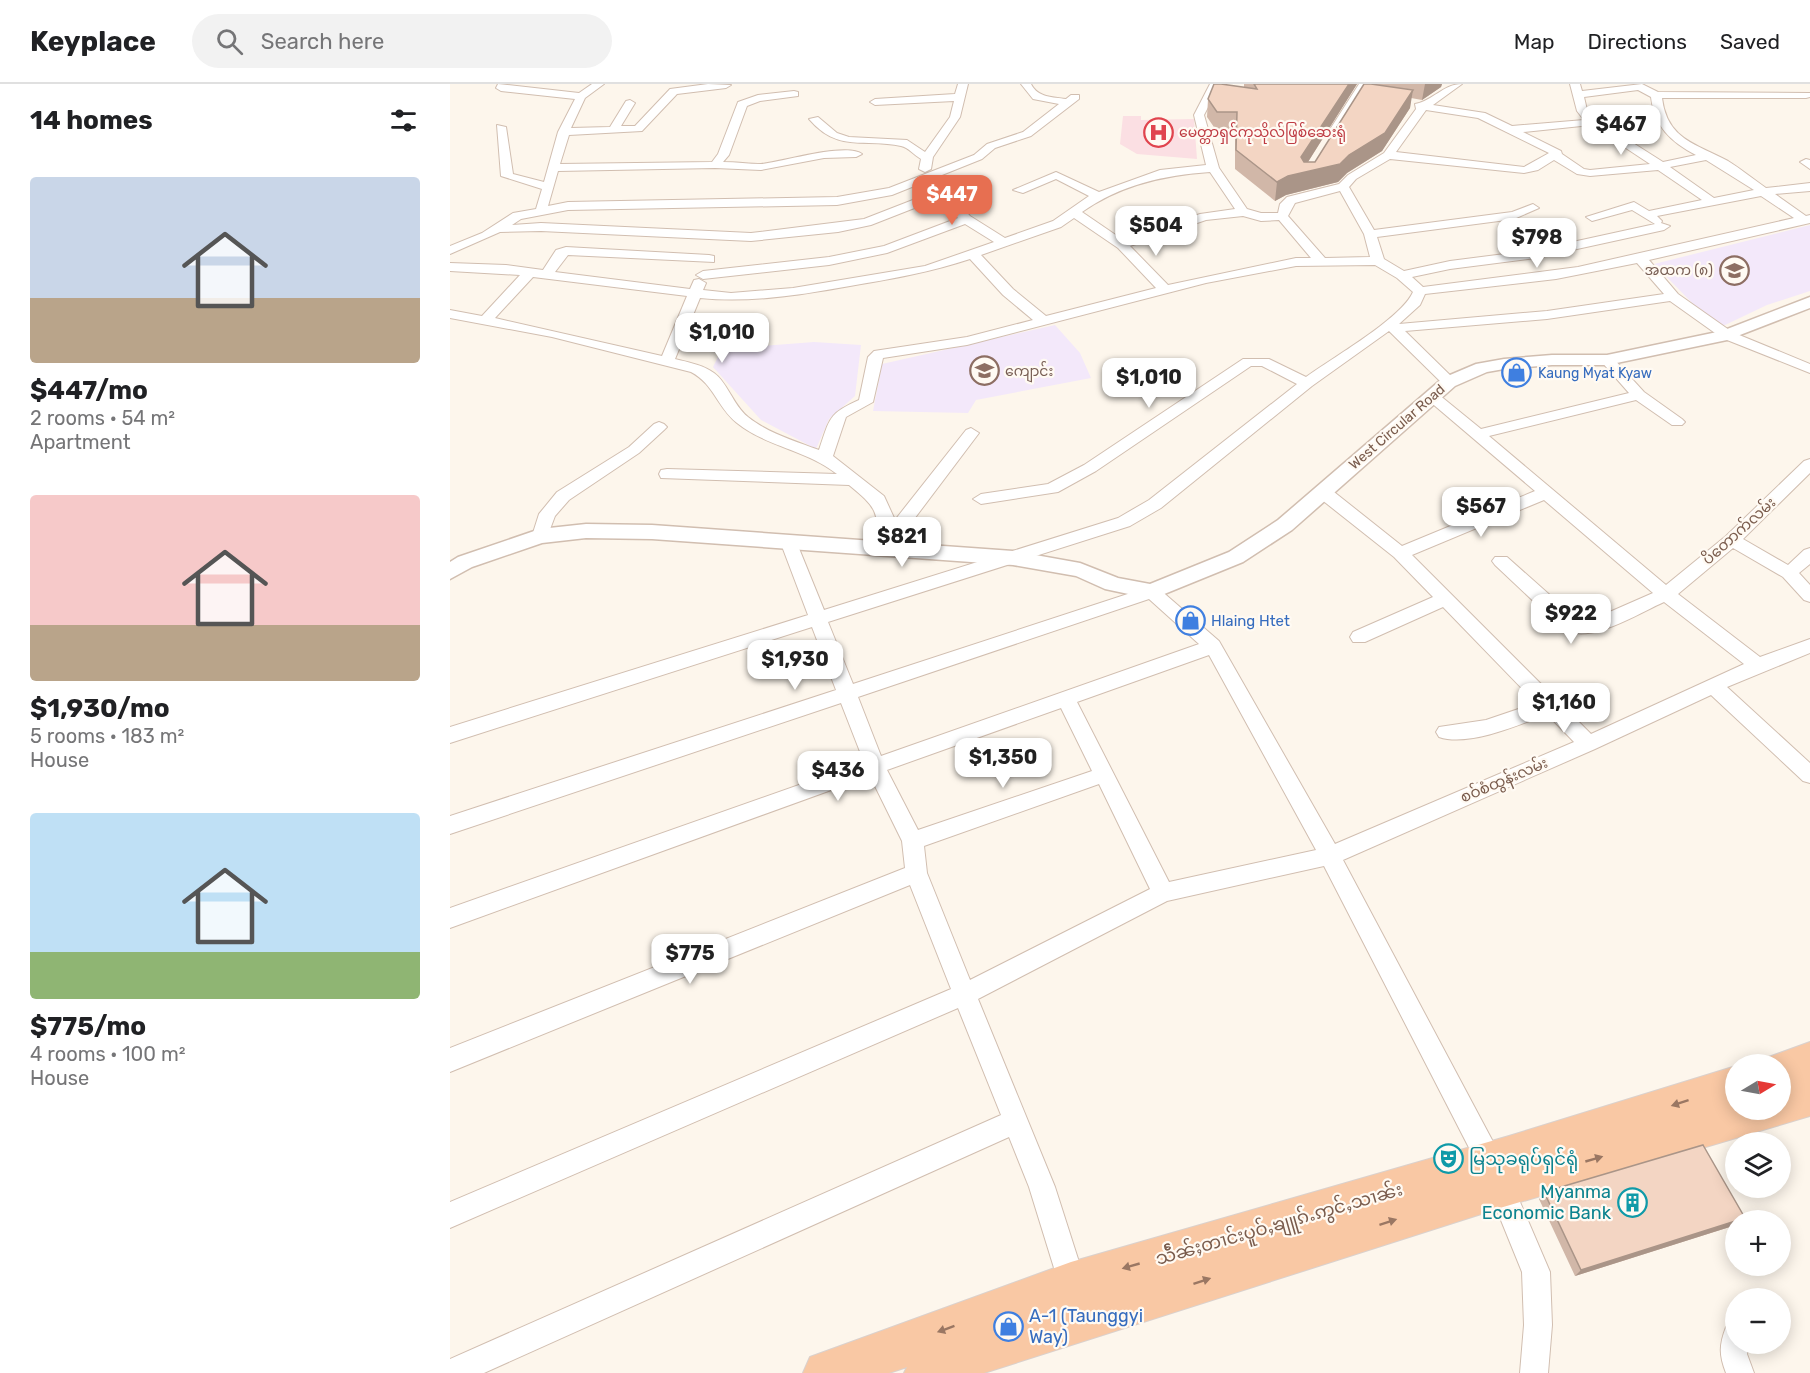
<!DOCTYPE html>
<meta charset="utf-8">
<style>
body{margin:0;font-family:Rubik,"Noto Sans Myanmar",sans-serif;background:#f2f2f2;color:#202124;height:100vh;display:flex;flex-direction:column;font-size:22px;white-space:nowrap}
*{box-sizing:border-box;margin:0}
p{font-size:20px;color:#757577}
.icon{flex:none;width:33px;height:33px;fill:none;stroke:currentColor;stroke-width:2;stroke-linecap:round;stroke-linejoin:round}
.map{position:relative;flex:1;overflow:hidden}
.details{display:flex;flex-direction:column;background:#fff;width:450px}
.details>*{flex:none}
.needle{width:39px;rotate:80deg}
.fabs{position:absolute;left:1275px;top:970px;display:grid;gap:12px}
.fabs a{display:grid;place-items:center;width:66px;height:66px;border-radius:50%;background:#fff;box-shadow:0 3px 15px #0003;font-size:30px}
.price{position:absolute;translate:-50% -51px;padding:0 14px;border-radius:12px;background:#fff;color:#222;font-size:20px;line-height:39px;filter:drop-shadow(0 2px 3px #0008)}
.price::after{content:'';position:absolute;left:50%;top:36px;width:18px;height:14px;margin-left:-9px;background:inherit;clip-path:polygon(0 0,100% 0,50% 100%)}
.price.on{background:#e76f51;color:#fff}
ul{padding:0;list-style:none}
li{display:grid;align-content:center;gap:12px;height:318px;padding:0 30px}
li span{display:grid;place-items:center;height:186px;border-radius:6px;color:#555}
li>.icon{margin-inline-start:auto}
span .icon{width:108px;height:108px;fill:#fffc;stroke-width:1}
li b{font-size:26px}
h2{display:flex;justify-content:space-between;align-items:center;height:72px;padding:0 30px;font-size:26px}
header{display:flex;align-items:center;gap:36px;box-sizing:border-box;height:84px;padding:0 30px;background:#fff;border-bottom:2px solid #e0e0e0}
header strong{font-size:28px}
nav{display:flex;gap:33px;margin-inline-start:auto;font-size:21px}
.search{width:420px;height:54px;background:#f2f2f2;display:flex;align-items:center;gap:15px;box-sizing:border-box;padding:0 21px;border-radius:33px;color:#757577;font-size:22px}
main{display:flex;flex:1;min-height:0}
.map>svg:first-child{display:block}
.education{fill:#f3e8fa}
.medical{fill:#fbdfe3}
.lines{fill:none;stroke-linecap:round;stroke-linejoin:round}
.minor-casing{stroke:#d1beb0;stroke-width:2}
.tertiary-casing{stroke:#d1beb0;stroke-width:3}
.trunk-casing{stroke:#dad1cd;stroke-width:2}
.minor{fill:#fff;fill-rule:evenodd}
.tertiary{fill:#fff;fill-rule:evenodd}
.trunk{fill:#f9c8a4;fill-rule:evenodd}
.wall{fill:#d1b7a8}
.shaded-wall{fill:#aa9588}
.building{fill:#f3d5c3;stroke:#aa9588;stroke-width:1.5}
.oneway{fill:#9a7763}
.labels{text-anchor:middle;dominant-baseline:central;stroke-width:4.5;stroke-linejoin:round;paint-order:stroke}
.far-health-label{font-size:14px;fill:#be3a42;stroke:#fffaf3;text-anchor:start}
.far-education-label{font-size:14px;fill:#785e54;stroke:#fffaf3;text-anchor:end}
.far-shop-label{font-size:14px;fill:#366cbe;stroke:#fffaf3;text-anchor:start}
.far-street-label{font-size:14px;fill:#7a5c4d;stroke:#fffaf3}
.street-label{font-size:15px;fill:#7a5c4d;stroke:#fffaf3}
.shop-label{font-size:15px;fill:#366cbe;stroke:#fffaf3;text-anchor:start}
.near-culture-label{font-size:18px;fill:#0d838f;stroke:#fffaf3;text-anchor:start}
.near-street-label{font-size:18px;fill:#7a5c4d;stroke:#fffaf3}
.near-shop-label{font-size:18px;fill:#366cbe;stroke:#fffaf3;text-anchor:start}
</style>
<header>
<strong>Keyplace</strong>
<div class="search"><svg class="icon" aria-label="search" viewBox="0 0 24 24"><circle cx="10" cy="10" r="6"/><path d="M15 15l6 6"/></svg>Search here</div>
<nav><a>Map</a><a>Directions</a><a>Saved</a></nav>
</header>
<main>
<section class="details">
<h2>14 homes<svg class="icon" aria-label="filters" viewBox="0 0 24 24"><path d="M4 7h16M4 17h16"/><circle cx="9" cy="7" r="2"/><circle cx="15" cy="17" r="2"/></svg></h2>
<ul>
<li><span style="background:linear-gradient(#c9d6e8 65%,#b9a48a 0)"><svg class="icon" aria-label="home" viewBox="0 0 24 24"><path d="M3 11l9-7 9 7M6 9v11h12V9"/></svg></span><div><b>$447/mo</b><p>2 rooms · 54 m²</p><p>Apartment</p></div></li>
<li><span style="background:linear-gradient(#f6c9c9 70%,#b9a48a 0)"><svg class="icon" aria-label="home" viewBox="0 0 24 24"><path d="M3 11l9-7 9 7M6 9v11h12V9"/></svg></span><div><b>$1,930/mo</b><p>5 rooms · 183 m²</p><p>House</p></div></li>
<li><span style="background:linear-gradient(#bfe0f5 75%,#8fb573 0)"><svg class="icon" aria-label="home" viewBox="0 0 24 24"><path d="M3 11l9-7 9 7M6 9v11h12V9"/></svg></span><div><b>$775/mo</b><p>4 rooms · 100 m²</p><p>House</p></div></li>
</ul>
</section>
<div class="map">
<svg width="1360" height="1289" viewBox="0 0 1360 1289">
<rect width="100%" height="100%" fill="#fdf6ec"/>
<path class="education" d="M1360,141v66l-43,14 -44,21 -26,-18 -43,-44z
M605,241l25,28 11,25 -115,22 -8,13 -95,-2 9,-47z
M364,258l47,3 -6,51 -26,23 -13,30 -55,-29 -48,-53 9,-18z"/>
<path class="medical" d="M673,32h18v4l53,-1 3,40 -60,-5 -17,-10z"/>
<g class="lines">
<defs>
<path id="minor" d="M48,0l81,9 13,-9h12l-19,14 -14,30 39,-1 16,-26 4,-1 5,3 -14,23h14l35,-37 38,-5 23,1 -5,3 -49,6 -35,37 -73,4 -9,29 152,-2 6,-8 20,-52 20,-7 36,-4 4,1v4l-38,5 -13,5 -18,49 -6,7c13,0 26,2 38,2 21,-2 86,-22 101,-10l-6,3 -32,1 -63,12 -46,-2 -157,3 -10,35 20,-4 269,-5 52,-9 85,-33 13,-11 36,-12 36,-28 -26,-5 -12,-15h10c7,14 22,13 35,15l5,-4h8v4l-48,37 -36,12 -13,11 -90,36 -55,10 -269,5 -47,9 -9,6 29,-2 210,10 113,-14 72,-28v-10l6,-4 6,4v11l22,24 35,22 48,-17 36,-25 -33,-17 -33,14 -10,-3 43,-18 43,20 61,-22 46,-5 -12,-50 16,-31h10l-16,31 15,53 28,41 14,4h17l2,-9 7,-7 52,-13 9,-9 36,-22 32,-44 -1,-5c18,-3 28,-20 47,-20l-29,21 52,8 27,13 72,-6 -7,-9 -7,-27h10l2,7 60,-7 16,8 152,1v4l-4,1h-144c5,42 35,46 66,63 13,8 25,18 38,27l44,-5v8l-35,3 31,22 4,-1v8l-161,37 29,34 54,38 78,32v9l-88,-35 -52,-37 -123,18 -142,12 49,48 2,3 -7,4 -5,-1 -55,-54 -77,55 -151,122 -31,18 -302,96 25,62 293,-96h12l61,53 116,203 239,-102 -27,-28c-28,11 -78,33 -108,23l-3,-5 3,-5 47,-7 50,-17 -93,-96 -78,35h-12l-3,-5 3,-5 80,-35 -39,-40 -77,-61 -2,-4 2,-4h12l73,58 133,-55 -107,-91 -2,-3 2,-3h10l43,35 148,-36 -29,-33 7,-4 5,1 32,35 38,27 3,3 -3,3h-10l-36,-25 -147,36 177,149 60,-49 78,-75 6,-2v14l-67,66 45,26 16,-15 6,-2v16l-11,9 11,12v17l-6,-2 -21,-23 -50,-29 -55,46 82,63 50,-18v14l-83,34 83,76v20l-7,-2 -92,-86 -116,54 -252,111 156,293 51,119 2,53 -4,48h-28l4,-48 -2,-53 -41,-101 -157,-305 -157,35 -189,98 77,188 32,100 -4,10 -10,4 -10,-4 -34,-110 -20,-50 -525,236h-34v-14l551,-244 -43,-107 -508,220v-26l501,-213 -41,-104 -460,187v-24l455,-180 -3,-27 -32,-65 -420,152v-20l414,-146 -23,-59 -391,131v-18l386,-126 -24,-63 -362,116v-16l358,-112 -28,-74 2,-4 6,-2 8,6 28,69 294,-92 31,-18 148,-116 -35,-18h-11l-155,105 -38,21 -77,12 -8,-5 8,-5 67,-10 36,-19 159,-106h26l37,18c26,-19 95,-58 107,-85l-16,-14 -22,-13 -79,1 -90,17 -239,62 -84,13 -10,44 -27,15 -13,39 51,40 11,24 71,-90 5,-2 8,5 -89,118 -6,2 -8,-6c4,-35 0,-40 -27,-62l-188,-7 -2,-4 2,-4 6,-1 170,5c-30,-24 -70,-27 -100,-51 -20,-16 -23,-39 -46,-51l-139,-35 -102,-19v-8l32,6 38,-41 -70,-4v-8l56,2 37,5 13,-20 10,-3 143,8 5,1v6l-146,-7 -13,17 135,17 4,-9 5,-1 7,4 -3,7 28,3 62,-5 132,-22 69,-24 -29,-18 -78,29 -58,12 -126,14 -7,-4 7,-4 126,-14 55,-11 74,-28 -18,-20 -69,27 -33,7 -87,9 -210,-10 -41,1 -50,22v-8l32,-13 31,-20 23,-4 6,-20 -41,-13 -4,-51 9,2 7,47 31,8 14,-50 17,-33 -74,-8 -5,-3zM1188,6l13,7c3,29 20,45 45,58l-33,7 -66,-42 -10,-10 -3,-13zM976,26l52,8 71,35 -25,14 -128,-15zM1141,41l59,39 -60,6 -6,-1 -22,-15 -1,-3 -38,-19zM940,75l134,14 14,-3 16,-10 23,14 13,2 68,-6 44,30 -53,11 -15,-9 -48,15 6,4 40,-11 23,14 -119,26 -86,11 -46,10 -20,-12 -7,-22 137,-18 25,-11 -6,-4 -21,8 -138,18 -25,-43 7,-8zM1256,76l48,30 -40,8 -44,-31zM760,88l25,37 -35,5 -77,26 -41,-28c38,-27 82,-37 128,-40zM890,107l24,43 6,23 -45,1 -37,-42 7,-13zM1311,112l33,22 -216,49 -155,20 -11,-10 38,-8 86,-11 128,-28 6,-4 -9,-3 1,-2 -5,-5zM793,132l18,5 18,-1 32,38h-15l-128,27 -38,-39 76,-26zM624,134l44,30 38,40 -110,28 -33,-27 -32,-34 80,-28zM520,175l33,36 30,25 -66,17 -93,14 -6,6 -9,43c-31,14 -29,18 -40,50 -24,-9 -51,-17 -71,-33 -15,-12 -20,-34 -34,-44 -11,-8 -26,-11 -39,-14l25,-61c51,5 100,-3 150,-12 41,-7 81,-14 120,-27zM1187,179l27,31 -117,17 -148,13 21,-19 5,-11 131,-15zM83,193l154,19 -25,60 -167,-38zM1094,416l109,93 -64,28h-10l-72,-64h-12l-3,4 3,4 68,64c27,16 74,-15 101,-27l80,62 -153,70 -179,-179zM699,515l50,45 -318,112 -23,-59zM759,571l107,195 -147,32 -92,-180zM611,624l31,63 -174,59 -31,-60zM649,700l51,105 -180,91 -43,-107 -3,-27z
M508,0h10l-8,33 -27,40 -2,12 -6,3 -6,-3 2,-10c-7,-4 -13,-12 -20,-13 -37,-8 -63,7 -92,-27l9,-2 19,16 12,4 58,3 18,12 25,-35 4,-16 -79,4 -5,-3 5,-3 80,-5z
M909,0h10l-30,49h-8l-2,-2z
M1356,75l4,1v9l-10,-7z
M209,338l5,2 3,3 -3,3 -25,23 -70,47 -14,16 -9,24h-12l-2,-4 7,-22 18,-22 72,-45 25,-23z
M1286,1239v21h13l-2,10 7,19h-28c-7,-18 -7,-28 0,-46z"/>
<path id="tertiary" d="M1360,213v11l-83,32 -120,25h-55l-48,4 -17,3 -32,14 -163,144 -49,32 -91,37 -47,-10 -29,-13 -63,-11 -361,-26 -66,-1 -44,5 -70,24 -22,12v-17l8,-5 82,-28 46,-5 66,1 361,26 67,12 38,15 32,6 79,-32 49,-32 165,-142 33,-14 28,-5 48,-4h55l115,-24z"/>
<path id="trunk" d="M1360,958v74l-310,92 -516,165h-80l3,-6 -18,6h-86l7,-16 261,-95 438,-126 227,-70v44h44v-45h-17l3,-7z"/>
</defs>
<use href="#minor" class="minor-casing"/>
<use href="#tertiary" class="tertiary-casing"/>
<use href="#trunk" class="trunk-casing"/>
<use href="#minor" class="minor"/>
<use href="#tertiary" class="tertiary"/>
<use href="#trunk" class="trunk"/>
</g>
<path class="wall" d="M794,0h113l-49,78h7l49,-78h78l-1,3 -19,13 -11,-2 -1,10 -28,43 -35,22 -9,9 -52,13 -11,6 -40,-32v-39h-19l-9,-13 1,-18 36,-12z
M1094,1108l192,29v4l-161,51 -36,-77z"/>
<path class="shaded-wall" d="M899,0h8l-56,89 112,-83 -3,18 -28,43 -35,22 -9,9 -52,13 -11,6 2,-19 24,-25z
M975,0h17l-1,3 -19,13z
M1295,1134l-4,3h-5v4l-161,51 6,-6z"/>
<path class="building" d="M764,0h7l36,5 -3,-5h95l-48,73 3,5h11l49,-78h7l42,6 -28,43 -36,22 -9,9 -52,12 -11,6 -41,-32 1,-38h-20l-9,-13z
M1253,1061l42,73 -164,52 -37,-78z"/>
<defs><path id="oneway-solid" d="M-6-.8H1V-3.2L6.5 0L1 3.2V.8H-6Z" transform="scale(1.5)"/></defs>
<g class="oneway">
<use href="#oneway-solid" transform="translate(1230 1019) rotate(162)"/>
<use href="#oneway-solid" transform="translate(1144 1075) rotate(-16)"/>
<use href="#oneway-solid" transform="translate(938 1138) rotate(-18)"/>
<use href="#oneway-solid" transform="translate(681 1182) rotate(164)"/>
<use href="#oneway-solid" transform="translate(752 1197) rotate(-18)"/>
<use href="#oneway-solid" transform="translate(496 1245) rotate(160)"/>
</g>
<defs>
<symbol id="hospital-ring" viewBox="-11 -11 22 22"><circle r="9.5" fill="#fffaf3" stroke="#e0444e" stroke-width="1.5"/><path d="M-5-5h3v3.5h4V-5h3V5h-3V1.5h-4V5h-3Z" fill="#e0444e"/></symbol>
<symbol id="school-ring" viewBox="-11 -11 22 22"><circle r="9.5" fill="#fffaf3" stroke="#8d6e63" stroke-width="1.5"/><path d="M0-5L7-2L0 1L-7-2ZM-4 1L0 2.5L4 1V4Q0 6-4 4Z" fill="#8d6e63"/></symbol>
<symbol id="shop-ring" viewBox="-11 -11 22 22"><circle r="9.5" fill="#fffaf3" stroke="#3f7fe0" stroke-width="1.5"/><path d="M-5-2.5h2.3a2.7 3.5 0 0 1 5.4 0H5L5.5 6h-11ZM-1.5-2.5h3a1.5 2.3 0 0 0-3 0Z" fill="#3f7fe0"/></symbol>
<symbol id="theatre-ring" viewBox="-11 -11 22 22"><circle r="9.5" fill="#fffaf3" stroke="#0f9aa8" stroke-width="1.5"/><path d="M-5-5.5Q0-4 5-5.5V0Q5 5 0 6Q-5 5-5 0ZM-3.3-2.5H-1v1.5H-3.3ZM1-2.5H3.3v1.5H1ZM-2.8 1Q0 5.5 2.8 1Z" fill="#0f9aa8"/></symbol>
<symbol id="building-ring" viewBox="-11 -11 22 22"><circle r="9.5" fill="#fffaf3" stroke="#0f9aa8" stroke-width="1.5"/><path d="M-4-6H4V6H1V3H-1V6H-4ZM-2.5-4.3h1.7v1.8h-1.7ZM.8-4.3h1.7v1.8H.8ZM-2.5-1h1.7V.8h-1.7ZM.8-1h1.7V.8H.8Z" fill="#0f9aa8"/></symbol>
</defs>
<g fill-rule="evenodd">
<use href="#hospital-ring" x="692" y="32" width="33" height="33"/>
<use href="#school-ring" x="1268" y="170" width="33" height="33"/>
<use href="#school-ring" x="518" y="270" width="33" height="33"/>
<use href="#shop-ring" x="1050" y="272" width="33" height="33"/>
<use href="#shop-ring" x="724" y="520" width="33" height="33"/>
<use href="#theatre-ring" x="982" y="1058" width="33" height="33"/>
<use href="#building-ring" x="1166" y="1102" width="33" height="33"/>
<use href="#shop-ring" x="542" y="1226" width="33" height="33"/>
</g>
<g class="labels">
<g class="far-health-label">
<text x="729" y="48">မေတ္တာရှင်ကုသိုလ်ဖြစ်ဆေးရုံ</text>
</g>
<g class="far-education-label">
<text x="1263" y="186">အထက (၈)</text>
<text x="555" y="287" text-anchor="start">ကျောင်း</text>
</g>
<g class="far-shop-label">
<text x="1088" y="289">Kaung Myat Kyaw</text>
</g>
<g class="far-street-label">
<text transform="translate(947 343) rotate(-41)">West Circular Road</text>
</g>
<g class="street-label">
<text transform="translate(1289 447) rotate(-42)">ပိတောက်လမ်း</text>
<text transform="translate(1054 696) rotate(-23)">စဝ်စံထွန်းလမ်း</text>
</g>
<g class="shop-label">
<text x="761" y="537">Hlaing Htet</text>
</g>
<g class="near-culture-label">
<text x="1019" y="1075">မြသုခရုပ်ရှင်ရုံ</text>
<text x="1161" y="1108" text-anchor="end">Myanma<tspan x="1161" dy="21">Economic Bank</tspan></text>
</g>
<g class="near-street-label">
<text transform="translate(829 1140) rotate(-16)">သဵႅၼ်ႈတၢင်းပူဝ်ႇၶျူၵ်ႉဢွင်ႇသၢၼ်း</text>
</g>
<g class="near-shop-label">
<text x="579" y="1232">A-1 (Taunggyi<tspan x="579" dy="21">Way)</tspan></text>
</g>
</g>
</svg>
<div class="fabs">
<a><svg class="needle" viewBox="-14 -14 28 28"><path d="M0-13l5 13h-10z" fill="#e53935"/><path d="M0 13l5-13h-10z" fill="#757577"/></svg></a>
<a><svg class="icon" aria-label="layers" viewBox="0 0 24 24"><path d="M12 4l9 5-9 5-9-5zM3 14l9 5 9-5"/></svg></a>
<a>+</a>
<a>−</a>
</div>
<b class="price" style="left:1171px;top:72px">$467</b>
<b class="price on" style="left:502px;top:142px">$447</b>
<b class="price" style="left:706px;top:173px">$504</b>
<b class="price" style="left:1087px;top:185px">$798</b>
<b class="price" style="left:272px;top:280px">$1,010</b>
<b class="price" style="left:699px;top:325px">$1,010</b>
<b class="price" style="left:1031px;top:454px">$567</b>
<b class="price" style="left:452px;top:484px">$821</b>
<b class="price" style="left:1121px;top:561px">$922</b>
<b class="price" style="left:345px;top:607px">$1,930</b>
<b class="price" style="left:1114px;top:650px">$1,160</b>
<b class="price" style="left:553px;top:705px">$1,350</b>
<b class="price" style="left:388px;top:718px">$436</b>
<b class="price" style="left:240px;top:901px">$775</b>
</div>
</main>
